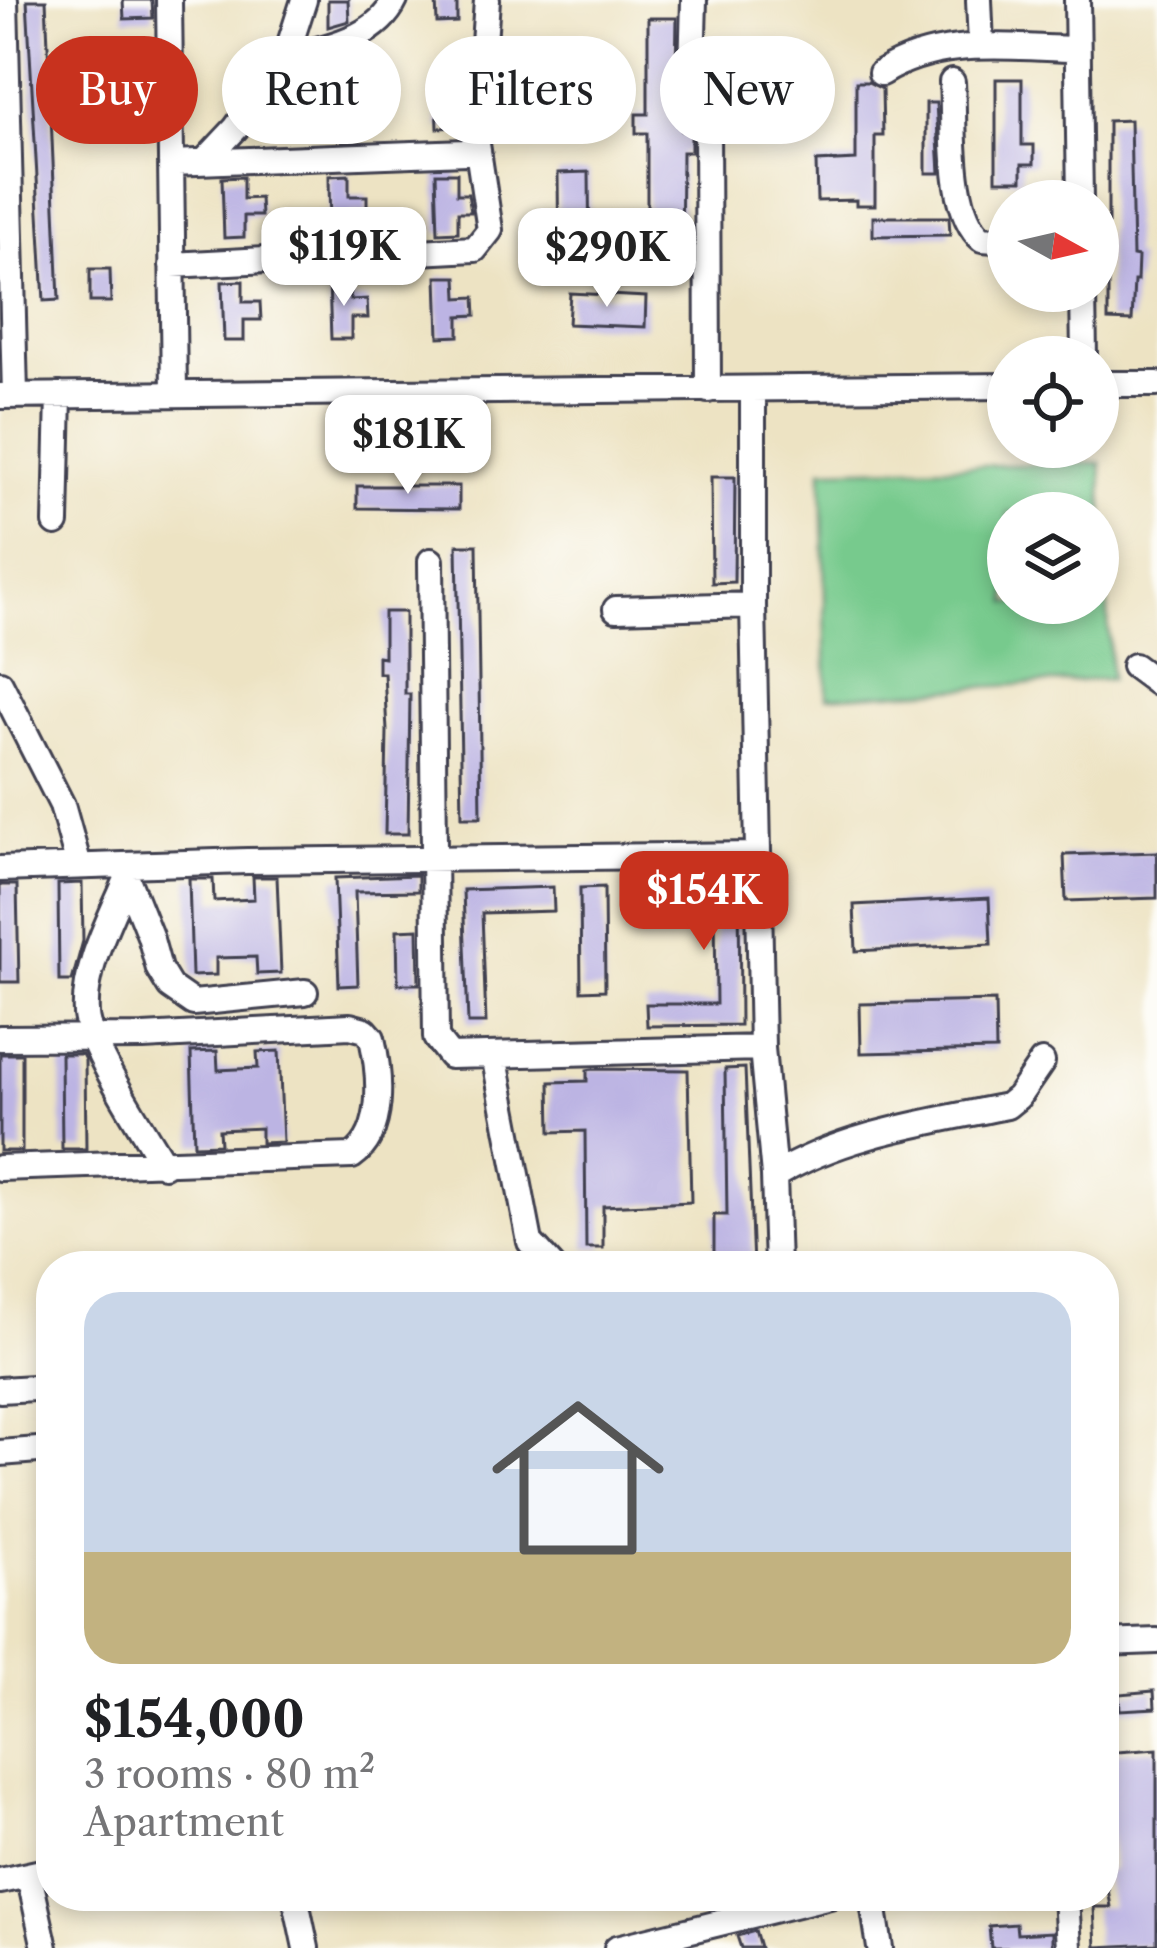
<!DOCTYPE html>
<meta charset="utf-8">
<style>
body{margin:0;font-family:"Libre Caslon Text",serif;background:#f2f2f2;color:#202124;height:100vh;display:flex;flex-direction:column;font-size:45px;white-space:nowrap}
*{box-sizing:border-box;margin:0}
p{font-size:39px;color:#757577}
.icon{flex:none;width:66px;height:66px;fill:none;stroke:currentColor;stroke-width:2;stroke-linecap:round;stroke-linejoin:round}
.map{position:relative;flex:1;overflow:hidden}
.details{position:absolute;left:36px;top:1251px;width:1083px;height:660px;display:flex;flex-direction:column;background:#fff;border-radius:48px;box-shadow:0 6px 18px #0003}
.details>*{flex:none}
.guide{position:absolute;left:36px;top:36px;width:1086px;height:108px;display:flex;gap:24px}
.needle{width:78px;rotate:98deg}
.controls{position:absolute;left:987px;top:180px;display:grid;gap:24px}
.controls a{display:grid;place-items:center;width:132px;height:132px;border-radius:50%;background:#fff;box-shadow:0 6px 18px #0003;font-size:60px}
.price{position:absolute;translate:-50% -102px;padding:0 27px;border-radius:24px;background:#fff;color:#222;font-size:39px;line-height:78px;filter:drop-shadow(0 3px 6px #0008)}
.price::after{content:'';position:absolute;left:50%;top:72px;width:36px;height:27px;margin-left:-18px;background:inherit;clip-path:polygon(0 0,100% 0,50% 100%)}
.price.current{background:#c8321e;color:#fff}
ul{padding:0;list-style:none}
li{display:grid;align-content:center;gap:24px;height:636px;padding:0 48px}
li+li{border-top:3px solid #e0e0e0}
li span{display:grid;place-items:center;height:372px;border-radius:36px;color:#555}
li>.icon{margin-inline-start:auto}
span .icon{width:216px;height:216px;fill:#fffc;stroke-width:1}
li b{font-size:51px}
.tag{padding:0 42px;border-radius:54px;background:#fff;box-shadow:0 6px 18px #0003;font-size:42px;line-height:108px}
.tag.current{background:#c8321e;color:#fff}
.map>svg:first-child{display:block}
.green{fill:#77ca8d;stroke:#4c7664;stroke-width:3;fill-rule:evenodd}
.building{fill:#bcb4e3}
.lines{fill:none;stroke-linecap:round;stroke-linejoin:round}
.minor-casing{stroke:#403f4f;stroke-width:30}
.minor{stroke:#fff;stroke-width:24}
</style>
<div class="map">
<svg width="1157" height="1948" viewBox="0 0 1157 1948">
<rect width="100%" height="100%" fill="#fdfcf7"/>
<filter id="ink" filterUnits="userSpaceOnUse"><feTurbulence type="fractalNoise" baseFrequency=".00833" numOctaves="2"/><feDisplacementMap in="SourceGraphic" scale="24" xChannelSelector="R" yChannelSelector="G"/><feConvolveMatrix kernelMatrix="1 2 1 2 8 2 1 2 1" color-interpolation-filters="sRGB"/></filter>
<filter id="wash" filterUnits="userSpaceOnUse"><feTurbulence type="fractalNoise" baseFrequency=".004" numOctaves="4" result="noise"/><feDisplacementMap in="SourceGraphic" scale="48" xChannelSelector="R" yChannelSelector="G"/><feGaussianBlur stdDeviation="2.7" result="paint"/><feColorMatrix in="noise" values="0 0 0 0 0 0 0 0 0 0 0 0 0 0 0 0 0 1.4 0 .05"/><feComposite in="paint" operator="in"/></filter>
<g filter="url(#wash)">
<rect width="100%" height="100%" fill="#ede3c3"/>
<path class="green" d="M1101,463l10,216 -284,18 -5,-228zM1008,513h90v90h-90z"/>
<g id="blocks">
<path class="building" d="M27,0h19l13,300 -15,1z
M123,0h29l1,18 -29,1z
M328,0h20l1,21 -21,6z
M436,0h21v22l-20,1z
M648,18h29l-1,52 6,22v39h9v21h-9l-1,112h-34v-131h-11v-19h12z
M436,68h21v21l7,-1 -1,18 -5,1v20l-20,1z
M328,70h21v21h17l1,17 -17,1v20l-20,1z
M996,79h26v66h12v19h-12v16h-26z
M856,82h12l14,7 1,47h-8v69h-19v-5l-39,1 -1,-39 40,-2z
M926,103h10l4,70h-14z
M1130,120l3,136 5,1 -1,24h-3l-2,40 -24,-1v-199z
M589,172l1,97h-31l-1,-96z
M436,173h21v21h11l3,18h-13v20l-20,1z
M349,175v21h18v18h-17l1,21h-21l-1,-59z
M243,177v22l17,-1 1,18h-17v21l-20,1 -2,-60z
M873,217h76l1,18 -77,1z
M90,269h20l1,33h-21z
M437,277h20l1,21 17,-1 1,18 -17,1v20l-20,1z
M350,279v21l17,-1 1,19h-17v21h-20l-2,-59z
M243,281v21h17l1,18h-17v21h-20l-2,-59z
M570,293l76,4 -1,30 -77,-3z
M711,477h24l-1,105 -22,1z
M357,486h102v23l-102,-1z
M457,545h20l4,272h-19z
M384,612h21v82h5l-2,140h-23l2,-103 -3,-58h-6v-17l6,1z
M1157,852v46l-91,3 -2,-46z
M418,875v16l-63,1 3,93 -19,1 -4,-108z
M253,877h24l4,96 -24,1 -1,-17 -40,1v17l-24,1 -3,-97h24l1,22 40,-2z
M82,883l1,58 -11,40h-13l-1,-97z
M739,883l1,142 -93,1 -1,-22h70l-1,-97 -79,-3 -1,-19z
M0,885h17l2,97h-19z
M553,887l1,24 -72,2 4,110h-18l-5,-133z
M604,887l1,103 -24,1 -1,-103z
M989,898l2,46 -135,7 -2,-46z
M418,929l1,55h-21l-1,-54z
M995,1001l1,49 -135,3 -1,-49z
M217,1051l1,19 40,-2 -1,-16 22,-1 4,91 -22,1v-15l-42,2 1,14 -26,1 -3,-93z
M0,1054h22v97h-22z
M61,1054h21l3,6 1,89h-24z
M745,1068l8,198h-39v-51h13l-2,-146z
M592,1069l96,1 3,132 -88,4v42h-17l-1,-117 -34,1 -1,-50 37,-1v-11z
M1154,1691l1,17 -35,2 -1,-16z
M1157,1749v195l-61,3 -2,-40h17l-6,-36 8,-1 -9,-117z
M1016,1924l1,10 35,-2v16h-61l-2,-22z
M755,1931l5,17h-19l-4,-12z"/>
</g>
</g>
<g filter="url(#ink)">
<use href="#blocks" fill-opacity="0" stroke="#403f4f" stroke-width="3"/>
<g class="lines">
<defs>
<path id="minor" d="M5,0l10,395
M169,0l5,393
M694,0l-2,70 15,46 1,274
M979,0l2,45
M1077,0l3,201
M285,59c39,-12 91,-19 110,-59
M881,73c59,-37 129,-25 196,-24
M952,82c3,42 -4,129 30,157l26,2
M205,161l31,-33 49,-69 19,-59
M171,163l295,-11 11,-8 10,-144
M172,265l303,-16 15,-19 -13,-86
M1083,291l1,66
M1098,384h59
M753,390v215l9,443 12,128 3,90
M0,396l1008,-10
M56,523l3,-128
M431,561l5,477 14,18 312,-8
M616,609l137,-4
M1134,666l23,17
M0,683l62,122 17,61
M0,869l247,-8 511,-6
M126,876l24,60 9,33 11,18 23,16 112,-11
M127,879c-17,41 -44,89 -41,135 2,32 60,121 78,151
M0,1038l143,-1 207,-11 15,4 7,8c8,36 14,95 -20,118l-352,12
M494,1055l36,187 22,24
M774,1176c69,-42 155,-54 233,-70l11,-9 24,-35
M191,1263v3
M0,1390l51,-3
M0,1453l51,-4
M1104,1643l53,-2
M29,1875l16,73
M0,1881l51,-11
M295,1896l11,52
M872,1896l8,52
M1066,1896l3,52
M617,1948l213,-52"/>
</defs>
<use href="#minor" class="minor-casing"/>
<use href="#minor" class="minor"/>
</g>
</g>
</svg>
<div class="controls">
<a><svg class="needle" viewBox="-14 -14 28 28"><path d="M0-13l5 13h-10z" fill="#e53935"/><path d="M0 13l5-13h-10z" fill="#757577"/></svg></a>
<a><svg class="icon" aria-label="locate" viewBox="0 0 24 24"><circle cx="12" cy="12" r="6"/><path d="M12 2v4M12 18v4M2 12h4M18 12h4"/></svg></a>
<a><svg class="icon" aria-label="layers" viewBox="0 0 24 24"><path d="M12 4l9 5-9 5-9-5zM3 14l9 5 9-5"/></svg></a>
</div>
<b class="price" style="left:344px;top:309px">$119K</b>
<b class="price" style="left:607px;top:310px">$290K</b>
<b class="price" style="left:408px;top:497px">$181K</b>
<b class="price current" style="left:704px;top:953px">$154K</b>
<div class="guide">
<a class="tag current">Buy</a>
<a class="tag">Rent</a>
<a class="tag">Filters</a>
<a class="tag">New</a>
</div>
<section class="details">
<ul>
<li><span style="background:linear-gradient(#c9d6e8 70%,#c2b280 0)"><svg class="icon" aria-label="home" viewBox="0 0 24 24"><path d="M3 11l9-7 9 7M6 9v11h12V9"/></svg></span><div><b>$154,000</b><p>3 rooms · 80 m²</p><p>Apartment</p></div></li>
</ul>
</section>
</div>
